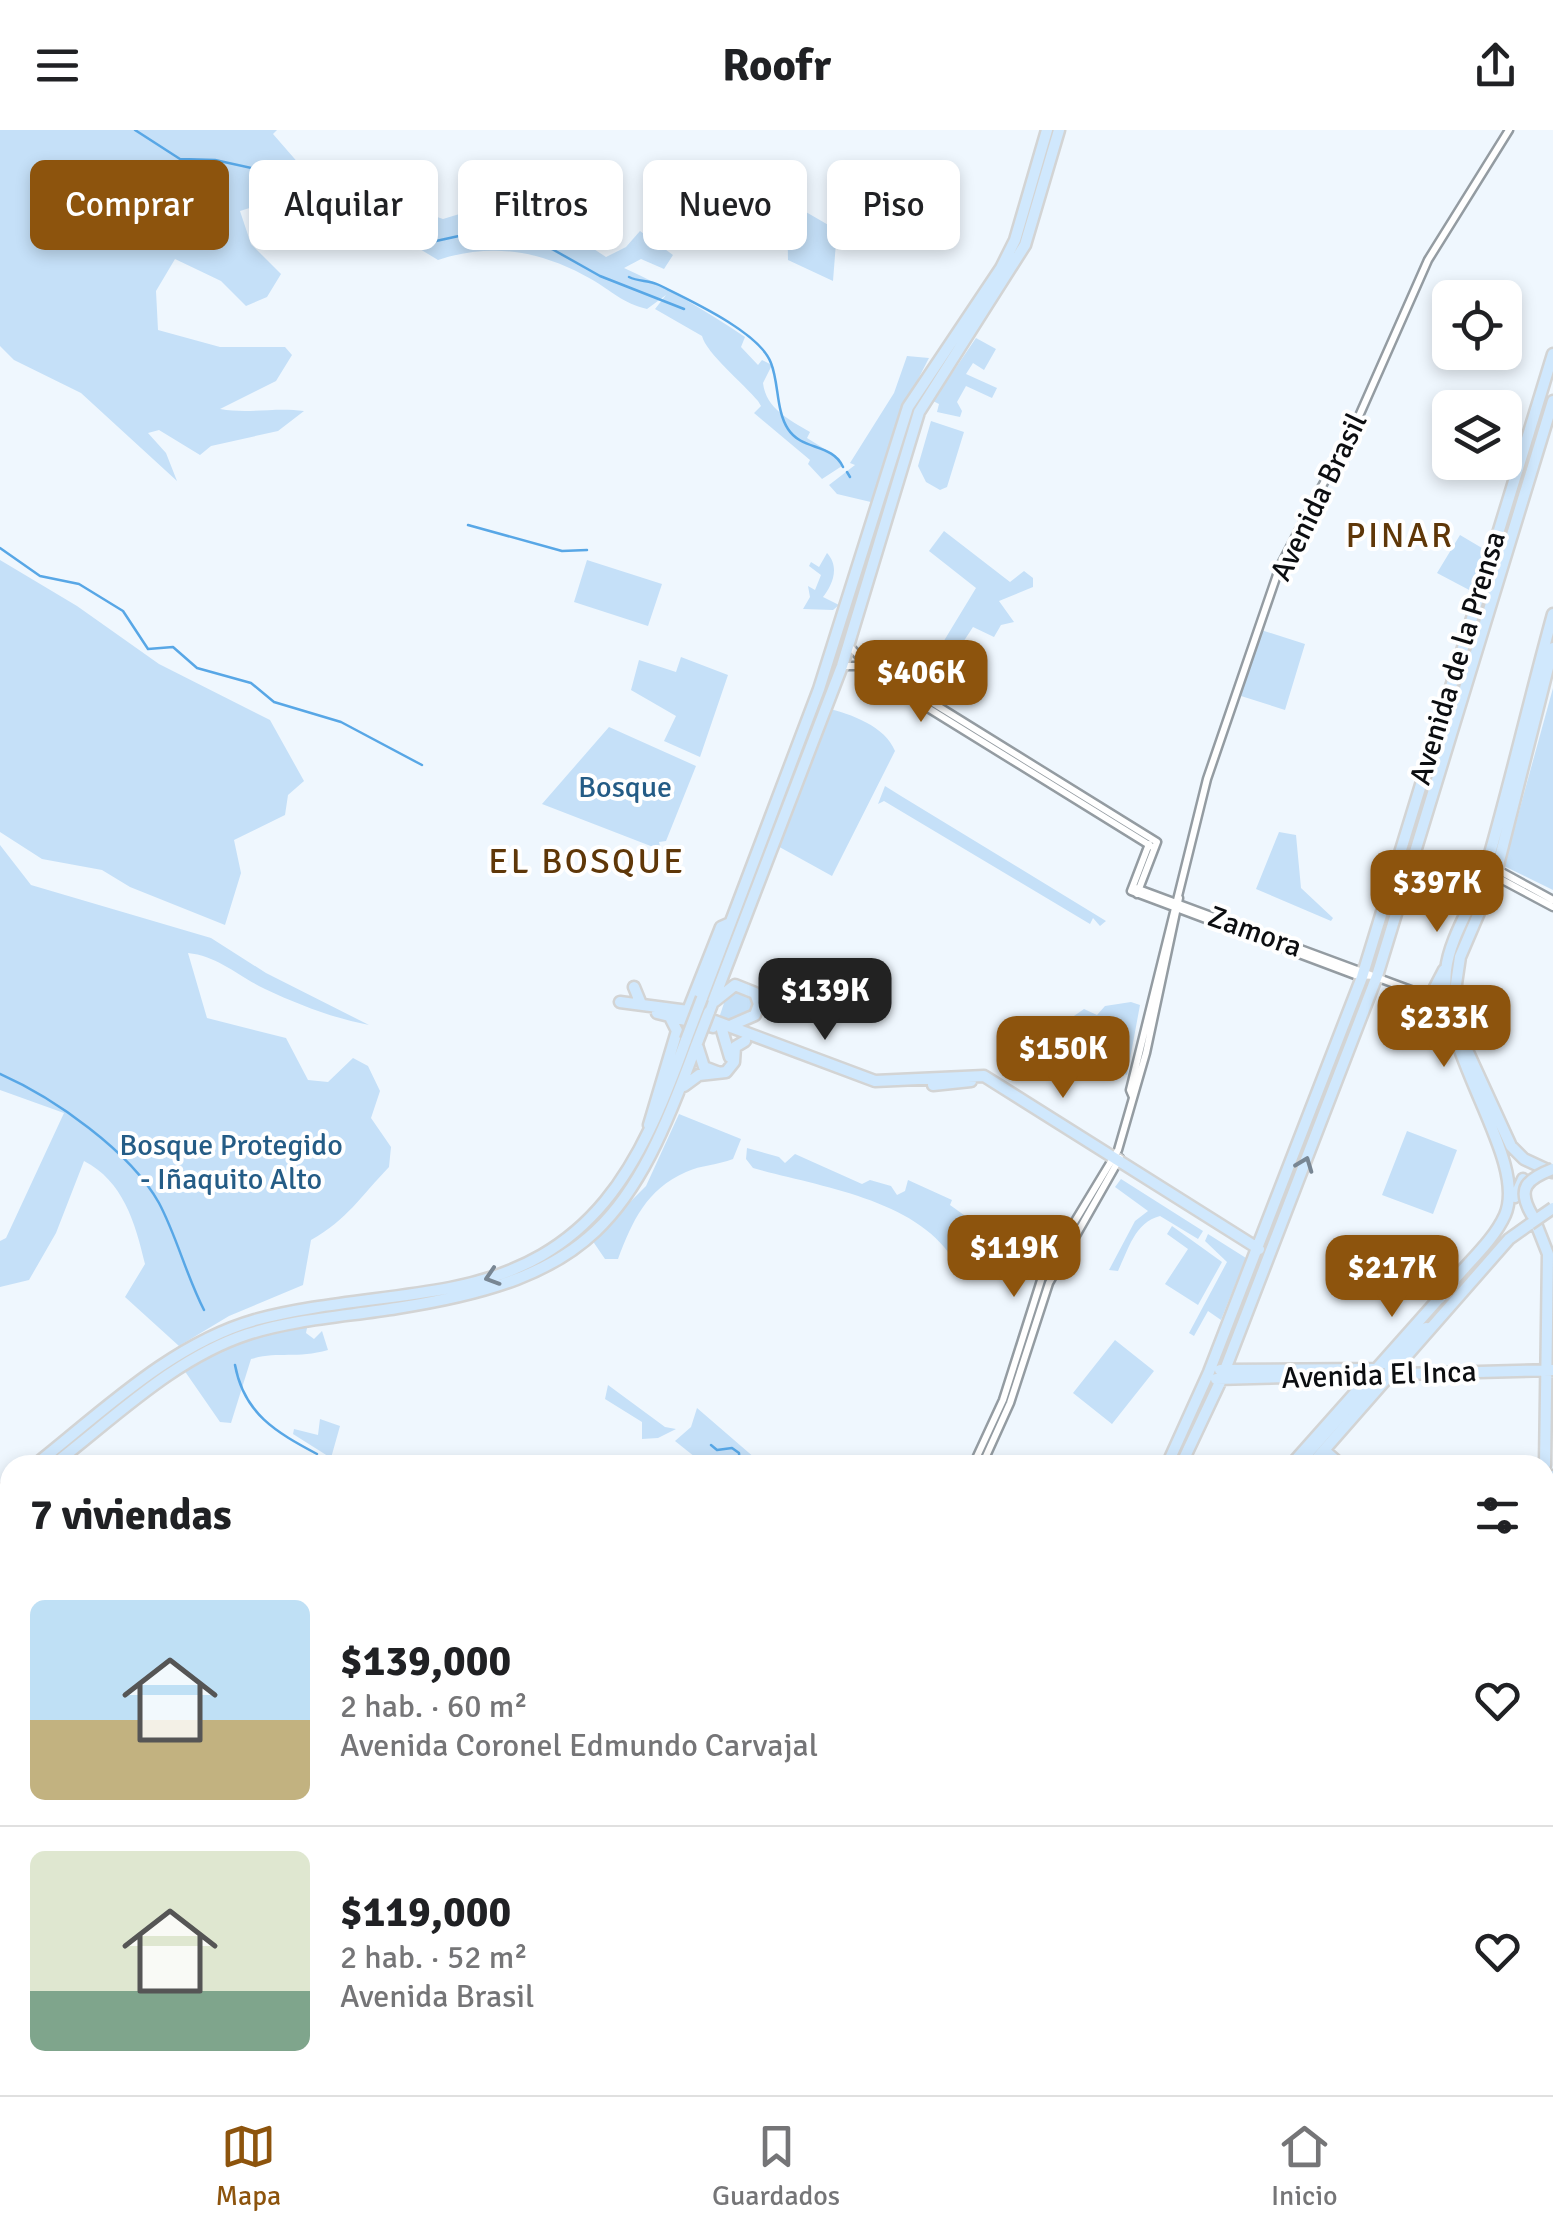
<!DOCTYPE html>
<html lang="es">
<meta charset="utf-8">
<style>
body{margin:0;font-family:Signika,sans-serif;background:#f2f2f2;color:#202124;height:100vh;display:flex;flex-direction:column;font-size:38px;white-space:nowrap}
*{box-sizing:border-box;margin:0}
p{font-size:32px;color:#757577}
.icon{flex:none;width:55px;height:55px;fill:none;stroke:currentColor;stroke-width:2;stroke-linecap:round;stroke-linejoin:round}
.map{position:relative;flex:1;overflow:hidden}
.drawer{position:absolute;left:0px;top:1325px;width:1555px;height:640px;display:flex;flex-direction:column;background:#fff;border-radius:30px 30px 0 0;box-shadow:0 5px 15px #0003}
.drawer>*{flex:none}
.banner{position:absolute;left:30px;top:30px;width:1000px;height:90px;display:flex;gap:20px}
.buttons{position:absolute;left:1432px;top:150px;display:grid;gap:20px}
.buttons a{display:grid;place-items:center;width:90px;height:90px;border-radius:15px;background:#fff;box-shadow:0 5px 15px #0003;font-size:50px}
.price{position:absolute;translate:-50% -85px;padding:0 22px;border-radius:20px;background:#8d540d;color:#fff;font-size:32px;line-height:65px;filter:drop-shadow(0 2px 5px #0008)}
.price::after{content:'';position:absolute;left:50%;top:60px;width:30px;height:22px;margin-left:-15px;background:inherit;clip-path:polygon(0 0,100% 0,50% 100%)}
.price.on{background:#222;color:#fff}
ul{padding:0;list-style:none}
li{display:flex;align-items:center;gap:30px;height:250px;padding:0 30px}
li+li{border-top:2px solid #e0e0e0}
li span{display:grid;place-items:center;flex:none;width:280px;height:200px;border-radius:15px;color:#555}
li>.icon{margin-inline-start:auto}
span .icon{width:120px;height:120px;fill:#fffc;stroke-width:1}
li b{font-size:42px}
h2{display:flex;justify-content:space-between;align-items:center;height:120px;padding:0 30px;font-size:42px}
.pill{padding:0 35px;border-radius:15px;background:#fff;box-shadow:0 5px 15px #0003;font-size:35px;line-height:90px}
.pill.on{background:#8d540d;color:#fff}
header{display:flex;justify-content:space-between;align-items:center;height:130px;padding:0 30px;background:#fff;font-size:45px;font-weight:800}
.tab-bar{display:flex;justify-content:space-around;align-items:center;height:140px;border-top:2px solid #e0e0e0;background:#fff;font-size:28px;color:#757577}
.tab-bar a{display:grid;justify-items:center;gap:5px}
.tab-bar .on{color:#8d540d}
.map>svg:first-child{display:block}
.green{fill:#c5e0f8}
.lines{fill:none;stroke-linecap:round;stroke-linejoin:round}
.stream{stroke:#58a7e6;stroke-width:2.5}
.major-tunnel{stroke:#cdd4da;stroke-width:10;stroke-dasharray:10 5;stroke-linecap:butt}
.minor-casing{stroke:#949ca2;stroke-width:11}
.major-casing{stroke:#d3d4d4;stroke-width:15}
.minor{stroke:#fff;stroke-width:6}
.major{stroke:#d0e8fd;stroke-width:10}
.major-bridge-casing{stroke:#d3d4d4;stroke-width:15;stroke-linecap:butt}
.major-bridge{stroke:#d0e8fd;stroke-width:10}
.oneway{stroke:#788693}
.labels{text-anchor:middle;dominant-baseline:central;stroke-width:8;stroke-linejoin:round;paint-order:stroke}
.street-label{font-size:30px;fill:#0c0e11;stroke:#fff}
.park-label{font-size:30px;fill:#245c86;stroke:#fff}
.quarter-label{font-size:35px;letter-spacing:2.5px;fill:#5f3708;stroke:#fff}
</style>
<header><svg class="icon" aria-label="menu" viewBox="0 0 24 24"><path d="M4 6h16M4 12h16M4 18h16"/></svg>Roofr<svg class="icon" aria-label="share" viewBox="0 0 24 24"><path d="M12 15V3M7 8l5-5 5 5M5 13v7h14v-7"/></svg></header>
<div class="map">
<svg width="1553" height="1965" viewBox="0 0 1553 1965">
<rect width="100%" height="100%" fill="#eff7fe"/>
<path class="green" d="M0,0h277l-4,4 27,31 23,2 29,21 91,31 56,-17 67,23 5,9 35,23 20,-10 14,-16 33,24 -9,14 -23,-10 -17,9c44,20 79,41 121,69l-4,10 17,18 4,-5 10,5 -9,18c3,26 27,37 47,49l-3,6 32,20 3,8 -20,13 -14,-15 2,-4 -56,-47 7,-7 -3,-5c-14,-17 -52,-48 -56,-65l-47,-27 11,-14 -19,14c-25,-6 -35,-18 -56,-30 -49,-28 -99,-37 -153,-19l-56,-34 -35,-10 -45,-34 -36,21 -26,8 11,33 30,30 -14,23 -21,9 -25,-25 -46,-22 -19,32 2,39 62,17h65l7,8 -16,26 -56,28c29,5 55,-2 84,2l-26,20 -67,15 -11,9 -41,-25 -11,3 18,20 11,28 -96,-88 -67,-33 -14,-14z
M787,71l50,29 -4,51 -45,-21z
M976,208l20,11 -12,21 -11,-7 -7,11 31,14 -5,10 -26,-12 -9,16 5,9 -2,6 -23,-5 2,-8 -6,-3z
M907,226l22,2 -31,60 -23,85 -38,-9 -8,-9 26,-20 -5,-2 44,-70z
M931,291l33,11 -17,55 -7,3 -14,-8 -8,-16z
M944,401l66,51 14,-11 9,7v9l-34,14 15,21 -13,3 -7,12 -21,-10 -15,23 -16,-6 34,-56 -47,-37z
M1460,405l27,16 -14,41 -36,-19z
M827,423c14,15 4,34 -4,44l16,8 -6,5 -30,-1 7,-12 -2,-11 7,4 6,-15 -12,-9 2,-4 8,5z
M0,430l77,46 82,58 111,56 34,61 -16,14 -3,20 -51,25 7,33 -16,52 -95,-38 -28,-17 -60,-11 -42,-27z
M587,430l75,24 -14,42 -74,-24z
M1261,500l44,14 -20,66 -44,-14z
M681,527l47,18 -28,82 -36,-16 12,-25 -45,-26 8,-30 37,12z
M1553,558v202l-49,-24z
M826,578c25,6 59,18 69,43l-63,125 -58,-32z
M609,597l87,39 -30,75 -7,1 2,8 -119,-46z
M885,656l16,10 205,125 -6,5 -7,-8 -3,6 -206,-123 -6,3z
M1279,702l17,3 5,53 32,30 -2,3 -75,-32z
M0,715l31,40 180,53 55,35 103,52c-36,-7 -70,-20 -104,-36 -27,-13 -47,-33 -77,-36l19,65 79,20 22,42 20,2 25,-24 15,8 12,25 -9,27 20,29 -2,20c-28,29 -42,53 -78,73l-8,45 -74,31 -50,30 -54,-49 20,-33c-10,-42 -22,-83 -61,-103l-28,72 -27,47 -29,7v-46l6,-3 58,-125 -64,-23z
M736,860l16,4 5,9 -4,11 -24,9 -10,-5 6,-18z
M1131,872l9,3 -13,70 -24,-8 -3,-31 -37,-13 -5,15 -6,-6 6,-14h13l13,-9 13,6 8,-9z
M679,984l62,25 -8,20c-15,6 -32,6 -47,13 -40,18 -53,48 -68,87h-13l-13,-19 54,-54z
M1407,1001l50,19 -24,64 -51,-19z
M747,1018l32,9 6,6 10,-9 67,30 8,-4 21,6 6,9 8,-4 3,-11 44,20 -2,5 50,36 -44,23c-36,-65 -136,-77 -203,-96l-7,-9z
M1121,1049l82,52 -5,8 -38,-23c-25,6 -32,34 -42,55l-9,-1 26,-49 13,-10 -33,-24z
M1172,1096l50,36 -24,43 -33,-21 23,-35 -21,-15z
M1208,1104l38,24 -25,62 -13,-9 -14,25 -5,-3 38,-71 -22,-21z
M308,1193l-2,10 8,6 8,-8 6,19c-32,9 -51,1 -77,9l-20,64 -11,-1 -36,-52 42,-23z
M1115,1210l39,31 -42,53 -39,-31z
M608,1255l57,42 11,2 -18,9 -16,1v-17l-37,-23z
M697,1278l66,57h-58l-30,-24 16,-14z
M320,1289l20,7 -9,32 -38,-24 1,-5 24,6z"/>
<g class="lines">
<path class="stream" d="M135,0l45,29 35,1 73,16 33,14 31,23 62,23 22,5 32,-7 52,5 32,10 48,27 84,33
M629,147c10,5 20,3 30,8 28,14 101,47 112,78 8,20 5,48 17,66 14,22 44,14 55,38
M847,342l3,5
M468,395l94,26 25,-1
M0,418l40,28 39,8 44,27 25,38 25,-2 24,21 54,15 23,19 67,20 81,43
M0,944c54,24 130,77 159,129 18,34 27,72 45,107
M235,1235c9,49 41,67 82,89
M711,1315l6,5 15,-2 7,5 1,12
M335,1333l3,2"/>
<path class="major-tunnel" d="M169,1965l10,-10"/>
<defs>
<path id="minor" d="M849,516l13,13 295,183 -20,52
M843,536h17l294,182
M1149,714l-18,47 224,84 22,1
M1487,734l66,36
M1493,745l60,32
M1133,757l313,116
M1133,967l-3,-7 77,-311 73,-213 79,-150 69,-156 81,-130
M973,1335l30,-65 40,-126 75,-124 28,-97 33,-155
M982,1335l28,-62 39,-120 71,-125
M0,1734l10,10
M1545,1767l8,7
M214,1955l10,10
M1433,1955l10,10"/>
<path id="major" d="M634,857l7,17
M1430,867l14,-27
M702,868l117,-309 89,-282 93,-139 14,-28 32,-110
M715,871l20,-16 20,8 4,11 -4,11 -23,10
M620,872l68,9 187,70 109,-5 275,173
M709,882l133,-346 77,-254 106,-167 34,-115
M657,883l56,14
M687,883l34,-86 9,-4
M722,900l8,27
M697,915l7,22 13,5
M933,955l38,-4
M684,956l15,-11 27,-3 8,-10 1,-15 10,-6
M649,995l28,-94 -8,-16
M1552,1042l-28,-13 -13,-13 -49,-107 -6,-55 4,-27 36,-84 57,-225
M1515,1067l8,-18
M1533,1086l15,38 -3,211
M1440,1168c19,-29 51,-52 65,-83 24,-56 -68,-163 -59,-245 4,-36 31,-71 41,-106 24,-83 43,-167 66,-250
M1389,1236l37,-38
M1220,1240l153,-1
M1216,1249l337,-9
M1324,1320l17,15
M1308,1323l68,-77
M35,1335c67,-53 136,-121 220,-145 63,-17 131,-20 195,-32 145,-28 190,-121 236,-248
M53,1335c60,-46 121,-107 195,-131 47,-15 100,-18 149,-26 195,-30 235,-87 300,-265
M1167,1335l42,-93 153,-395 191,-623
M1181,1335l40,-85 156,-404 176,-575
M1291,1335l152,-171
M1311,1335l198,-226 21,-15
M0,1362l10,-7
M1545,1371l8,-25
M0,1376l10,-8
M1545,1525l8,7
M1545,1871l8,-8
M1545,1882l8,-8
M464,1955l10,10
M476,1955l11,10
M1195,1955l10,10
M154,1965l10,-10
M176,1965l10,-10
M284,1965l1,-10
M293,1965l2,-10
M693,1965l9,-10
M708,1965l12,-6
M978,1965l10,-10
M990,1965l9,-10
M1456,1965l9,-10
M1468,1965l9,-10"/>
</defs>
<use href="#minor" class="minor-casing"/>
<use href="#major" class="major-casing"/>
<use href="#minor" class="minor"/>
<use href="#major" class="major"/>
<defs>
<path id="major-bridge" d="M686,910l16,-42
M697,913l12,-31
M1532,1085c-16,-27 -5,-36 21,-46
M1530,1094l23,-16"/>
</defs>
<use href="#major-bridge" class="major-bridge-casing"/>
<use href="#major-bridge" class="major-bridge"/>
</g>
<defs><path id="oneway-chevron" d="M-2-3.5L2.5 0L-2 3.5" fill="none" stroke-width="1.6" stroke-linecap="round" stroke-linejoin="round" transform="scale(2.5)"/></defs>
<g class="oneway">
<use href="#oneway-chevron" transform="translate(1305 1034) rotate(-69)"/>
<use href="#oneway-chevron" transform="translate(492 1147) rotate(162)"/>
</g>
<g class="labels">
<g class="street-label">
<text transform="translate(1319 367) rotate(-64)">Avenida Brasil</text>
<text transform="translate(1458 528) rotate(-73)">Avenida de la Prensa</text>
<text transform="translate(1255 802) rotate(20)">Zamora</text>
<text transform="translate(1379 1245) rotate(-2)">Avenida El Inca</text>
</g>
<g class="park-label">
<text x="625" y="657">Bosque</text>
<text x="231" y="1015">Bosque Protegido<tspan x="231" dy="34">- Iñaquito Alto</tspan></text>
</g>
<g class="quarter-label">
<text x="1400" y="405">PINAR</text>
<text x="587" y="731">EL BOSQUE</text>
</g>
</g>
</svg>
<div class="buttons">
<a><svg class="icon" aria-label="locate" viewBox="0 0 24 24"><circle cx="12" cy="12" r="6"/><path d="M12 2v4M12 18v4M2 12h4M18 12h4"/></svg></a>
<a><svg class="icon" aria-label="layers" viewBox="0 0 24 24"><path d="M12 4l9 5-9 5-9-5zM3 14l9 5 9-5"/></svg></a>
</div>
<b class="price" style="left:921px;top:595px">$406K</b>
<b class="price" style="left:1437px;top:805px">$397K</b>
<b class="price on" style="left:825px;top:913px">$139K</b>
<b class="price" style="left:1444px;top:940px">$233K</b>
<b class="price" style="left:1063px;top:971px">$150K</b>
<b class="price" style="left:1014px;top:1170px">$119K</b>
<b class="price" style="left:1392px;top:1190px">$217K</b>
<div class="banner">
<a class="pill on">Comprar</a>
<a class="pill">Alquilar</a>
<a class="pill">Filtros</a>
<a class="pill">Nuevo</a>
<a class="pill">Piso</a>
</div>
<section class="drawer">
<h2>7 viviendas<svg class="icon" aria-label="filters" viewBox="0 0 24 24"><path d="M4 7h16M4 17h16"/><circle cx="9" cy="7" r="2"/><circle cx="15" cy="17" r="2"/></svg></h2>
<ul>
<li><span style="background:linear-gradient(#bfe0f5 60%,#c2b280 0)"><svg class="icon" aria-label="home" viewBox="0 0 24 24"><path d="M3 11l9-7 9 7M6 9v11h12V9"/></svg></span><div><b>$139,000</b><p>2 hab. · 60 m²</p><p>Avenida Coronel Edmundo Carvajal</p></div><svg class="icon" aria-label="heart" viewBox="0 0 24 24"><path d="M12 20l-8-8c-3-5 5-10 8-4 3-6 11-1 8 4z"/></svg></li>
<li><span style="background:linear-gradient(#dfe7d0 70%,#7fa58c 0)"><svg class="icon" aria-label="home" viewBox="0 0 24 24"><path d="M3 11l9-7 9 7M6 9v11h12V9"/></svg></span><div><b>$119,000</b><p>2 hab. · 52 m²</p><p>Avenida Brasil</p></div><svg class="icon" aria-label="heart" viewBox="0 0 24 24"><path d="M12 20l-8-8c-3-5 5-10 8-4 3-6 11-1 8 4z"/></svg></li>
</ul>
</section>
</div>
<nav class="tab-bar">
<a class="on"><svg class="icon" aria-label="map" viewBox="0 0 24 24"><path d="M3 6l6-2 6 2 6-2v14l-6 2-6-2-6 2zM9 4v14M15 6v14"/></svg>Mapa</a>
<a><svg class="icon" aria-label="saved" viewBox="0 0 24 24"><path d="M7 4h10v16l-5-4-5 4z"/></svg>Guardados</a>
<a><svg class="icon" aria-label="home" viewBox="0 0 24 24"><path d="M3 11l9-7 9 7M6 9v11h12V9"/></svg>Inicio</a>
</nav>
